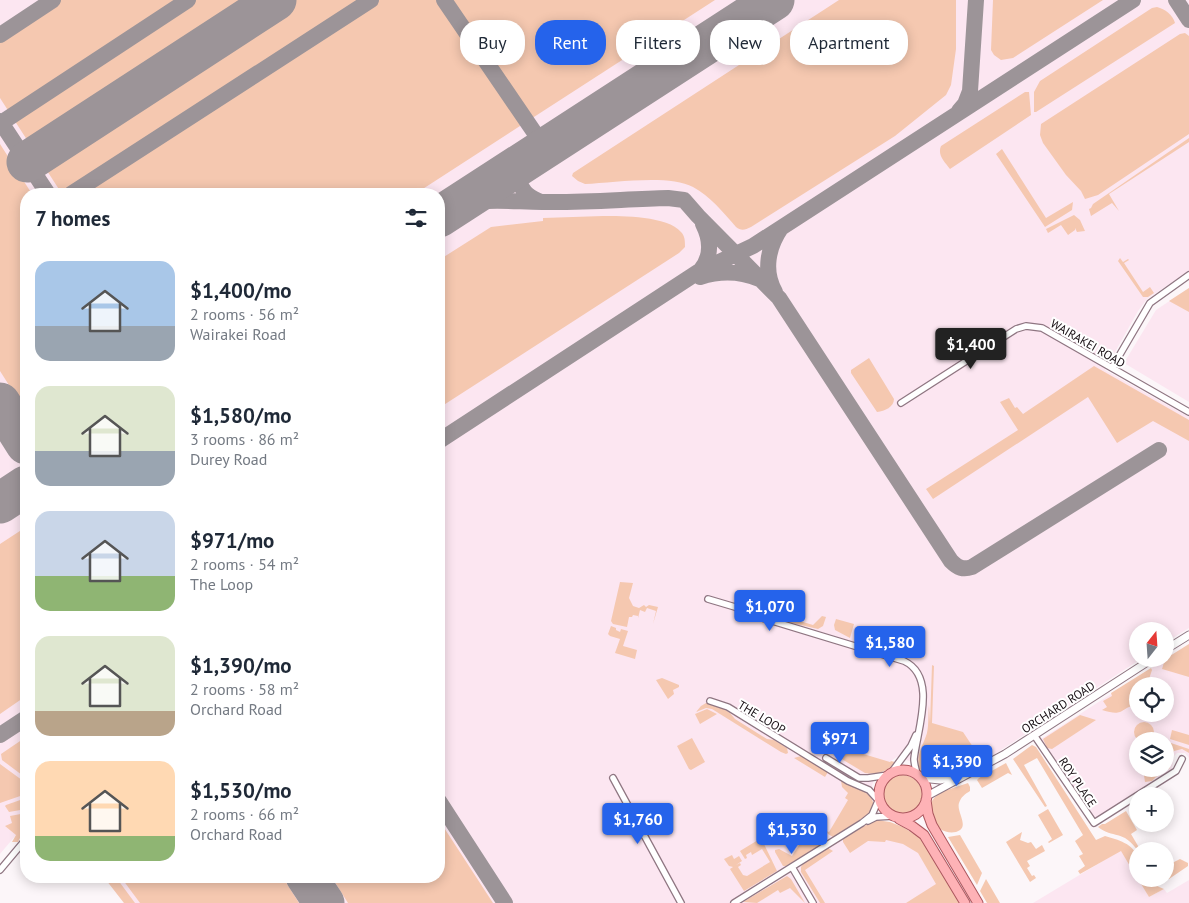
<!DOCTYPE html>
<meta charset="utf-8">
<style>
body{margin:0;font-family:"PT Sans",sans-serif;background:#f6f6f7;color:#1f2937;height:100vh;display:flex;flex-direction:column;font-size:19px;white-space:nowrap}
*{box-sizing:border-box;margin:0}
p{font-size:16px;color:#747a83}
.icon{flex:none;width:28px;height:28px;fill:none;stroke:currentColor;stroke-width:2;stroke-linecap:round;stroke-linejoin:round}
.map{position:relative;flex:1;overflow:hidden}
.drawer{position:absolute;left:20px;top:188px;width:425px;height:695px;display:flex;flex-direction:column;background:#fff;border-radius:20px;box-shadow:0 2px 12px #0003}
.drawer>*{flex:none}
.banner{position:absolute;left:460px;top:20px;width:475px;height:45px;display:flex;gap:10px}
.needle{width:32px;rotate:17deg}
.controls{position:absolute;left:1129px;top:622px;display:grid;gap:10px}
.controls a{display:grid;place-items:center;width:45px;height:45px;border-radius:50%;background:#fff;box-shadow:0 2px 12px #0003;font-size:25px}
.price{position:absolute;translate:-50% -42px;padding:0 11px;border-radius:5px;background:#2563eb;color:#fff;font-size:16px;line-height:32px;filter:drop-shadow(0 1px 2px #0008)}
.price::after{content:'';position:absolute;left:50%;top:30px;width:15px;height:11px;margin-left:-8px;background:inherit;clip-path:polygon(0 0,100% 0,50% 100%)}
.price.on{background:#222;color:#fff}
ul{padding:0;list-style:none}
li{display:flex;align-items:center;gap:15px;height:125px;padding:0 15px}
li span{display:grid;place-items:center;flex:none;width:140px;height:100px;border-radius:15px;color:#555}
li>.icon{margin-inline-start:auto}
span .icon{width:60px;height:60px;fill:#fffc;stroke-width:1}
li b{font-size:21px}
h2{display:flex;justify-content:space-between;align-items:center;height:60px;padding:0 15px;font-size:21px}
.pill{padding:0 18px;border-radius:20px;background:#fff;box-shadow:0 2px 12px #0003;font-size:18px;line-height:45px}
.pill.on{background:#2563eb;color:#fff}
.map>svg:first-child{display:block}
.built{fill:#fce6f1;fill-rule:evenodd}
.green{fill:#f5c8b0}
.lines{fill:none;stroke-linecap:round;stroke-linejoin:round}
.taxiway{stroke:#9c9498;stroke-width:16}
.runway{stroke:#9c9498;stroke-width:41}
.minor-casing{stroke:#8f7682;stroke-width:8}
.tertiary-casing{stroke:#8f7682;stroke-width:9}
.primary-casing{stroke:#ac575e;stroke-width:11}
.minor{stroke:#fff;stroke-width:5.5}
.tertiary{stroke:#fff;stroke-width:7}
.primary{stroke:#feb2b6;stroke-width:9}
.labels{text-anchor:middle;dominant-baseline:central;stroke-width:4;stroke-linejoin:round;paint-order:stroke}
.street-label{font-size:12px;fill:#170e13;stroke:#fff}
</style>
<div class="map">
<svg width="1189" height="903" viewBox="0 0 1189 903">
<rect width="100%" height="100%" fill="#fcf6f9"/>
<path class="built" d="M0,0h1189v271l-42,28 -9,12 -33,59 84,47v211l-24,15v-12h-27v28h3l-163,106 -34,11 -22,-11 -25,-8 -20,13 -9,28 2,11 10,12 30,10 47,72h-833l-21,-27h336v-682h-413v629l-26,31z
M1189,288v114l-65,-39 32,-53z
M1189,644v114l-4,-5h-8l-3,3 -2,13 -77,49 -54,-79zM1138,686h27v28h-27zM1138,741h27v28h-27z
M1121,850l28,47 15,-8 3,4 22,-13v23h-156z"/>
<path class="green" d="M60,0h655l-300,194h-353l-62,-96v-60z
M839,0h117v49l-5,36 -5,10 -51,41 -144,91c-6,3 -10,4 -15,0 -13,-15 -26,-31 -43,-40 -24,-13 -80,-4 -108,-3l-7,-3 -6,-5 1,-3z
M993,0h110l-90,58 -12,2 -7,-5 -3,-5z
M1157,7c8,2 16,8 18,16l-139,89h-2v-20l6,-11 112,-73z
M1185,33l4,3v98l-91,61 -13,4 -4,-8 -15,-16 -23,-32 -3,-8 1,-11 139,-90z
M1025,92h4l2,23 -81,54c-5,-7 -13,-14 -9,-23z
M1189,138v4l-80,52 10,17 -7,-8 -21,13 -2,-7 2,-1 2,-4z
M0,144l32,50h-6v218l-26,-41z
M1002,149l44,69 27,-16 -1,8 -27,17 -49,-73z
M1074,215l6,5 5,11 -8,1 -2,-4v2l-7,5 -7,-10 -13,8 -2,-4z
M603,216c19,0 65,0 78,16 4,4 4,9 4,15l-6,6 -240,155v-148l52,-33 52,-6v-3z
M1120,258l3,4 5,-3 1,1 -5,3 19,29 7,-5 4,6 -6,4h-5l-25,-36z
M1189,288v24l-20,-11z
M869,358l25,41c0,8 -9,12 -17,13l-26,-39v-3z
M1094,366l95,54v21l-36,-20 -36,22 -29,-46 -155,102 -7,-10 92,-59 -18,-28 9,-4 6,10 2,-1 6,7z
M26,527v169l-26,18v-170z
M620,582l13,1 -4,15 4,8 6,2 5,-3 2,2 3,-2 9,2 -5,17 3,-13 -9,-3 -2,4 -5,-2 -2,8v-2l-5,-1 -1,2h-3l-2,10 -14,-3 -2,-3z
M735,601l40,13 1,5 -19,-6 -23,-10z
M780,615l33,10 9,-9 4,1 -3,9 -5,3 -39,-9z
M836,619l18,5 -4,14 -15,-8 -1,-5z
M611,626l5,2v2l4,2 1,-3 7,2 -5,15 14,4 -2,9 -20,-6 5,-14 -10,-3 -2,-2z
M1189,644v33l-27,-8 3,-10z
M932,665l2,1 -2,57 31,9 18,27 -44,19 -14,-4c-11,-14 0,-27 4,-41 2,-9 1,-19 2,-28l1,18z
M1151,668l1,2 -3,9 2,1 -2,6h-11l-1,18c-18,5 -13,13 -35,6l5,-3 -4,-6 9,-5 -1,-3z
M662,678l17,7v2l-6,3 1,4 -6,5 -12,-19z
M706,703l13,3 11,7 5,6 32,20 7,1 13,8 1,5 -2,1 -5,-2 -69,-43 -6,-1 -10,4 5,-6z
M707,709l10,5 -17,10 -5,-10z
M1080,715l16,5 -44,29 -5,-1 -4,-9z
M1134 732a10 10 0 1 1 20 0a10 10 0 1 1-20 0Z
M1172,730l17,5v10l-19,-6z
M26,737v41l-24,-18 -1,-6z
M692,738l13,24 -14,8 -2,-1 -12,-23z
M820,741l70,21 1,-1 4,1c-7,10 -18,13 -30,11l-40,-24z
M1165,741l24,8v4l-7,-4 -8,2 -4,6v11l-14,9 -4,4 -7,1 -2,-13h22z
M1032,745l4,2 60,93 9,-4c13,4 28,7 33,22 1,5 0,14 -1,20l-16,-27 -41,23 -2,-3 7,-5 -6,-10 4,-2 -8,-13 8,-6 -46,-77 -13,7 23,41 -2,1 -32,-48z
M801,756l27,16 -3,5 -31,-19z
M1006,763l6,12 -4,-2 -26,15 -5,-8 2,-2z
M0,764l26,19v11l-26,9z
M882 795a20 20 0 1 1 40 0a20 20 0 1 1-40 0Z
M841,781c13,6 30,9 33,24l-5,9 -36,23 -5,-3 -2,-3 3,1 19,-32 -3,-2 3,-5 -6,-6z
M968,783l2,4v4c-5,3 -9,6 -11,12 -3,9 12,25 -3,29 -6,1 -11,0 -16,-3 -12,-20 -15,-28 6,-40l1,1z
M26,798v11l-17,3 -4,-6 1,-1z
M1048,809l15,26 -14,8 -1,-1 4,-3 -14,-24z
M1126,811l11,19 -6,4 10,17h-3c-15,-22 -25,-12 -40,-24l4,-3h3z
M26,813v13l-8,16h-6l4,-7 -11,-9 7,-3 -2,-7z
M439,820l54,83h-145l-17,-27h108z
M876,820l14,2 13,5 17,11 40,65h-54l30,-19 -18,-31 -15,-9 -17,-4 -1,2 -17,-1 -18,12 -7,-11v-3l28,-17z
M809,830l17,10v2l-40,24h-3l-8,-14v-2l4,-1 13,7z
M1022,832l-2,8 8,3 3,-1 5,7 6,-4 3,6 -18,10 3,5 -3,2 5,8 2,-1 2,3 -6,4 -24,-40z
M960,835l22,38 -5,12 -29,-48z
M758,840l6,4 13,27 -33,20 -14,-22 3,-2 -4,-1 -5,-7 8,-4 2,4 5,-3 3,5 -6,4 4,-2 1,2 -3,2 5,8 4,1 23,-14 -8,-13 -10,6 -1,-3 -5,3 1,3 -2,1 -5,-8z
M828,848l5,3 -28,19 20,33h-5l-19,-31v-5l2,-3z
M1180,859l8,4v3l-19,13 -4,-1 1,-12z
M103,876h12l20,27h-11z
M120,876h162l17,27h-159z
M787,876l4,3 14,24 -15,-15 -10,5 -2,-3 -21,13 -14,-1z
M986,879l14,24h-13l-7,-12z
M1138,879h13l6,7 7,3 -15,8z"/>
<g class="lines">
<path class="taxiway" d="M444,0l101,148
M1176,0l13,20
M0,35l53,-35
M959,111l6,-7 5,-13 6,-91
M0,121l48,73
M1,123l187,-123
M71,194l300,-194
M541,202c-11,-4 -18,-9 -22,-21 -8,-27 33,-45 52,-57 8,-4 15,-3 23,-7
M455,207c28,-10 58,-5 87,-5 42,1 84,-3 126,-4l16,2 14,16 81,82 172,263c7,7 12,9 21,6l187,-117
M700,271c12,-14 11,-31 3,-47
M700,277c19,-6 40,-6 59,2
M775,292c-12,-21 -7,-45 6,-64
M10,418l16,-10
M439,441l259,-169 55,-26 380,-246
M0,735l26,-17
M439,801l66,102"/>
<path class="runway" d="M27,162l249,-162
M439,217l335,-217
M0,403l26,41
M0,503l26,-17
M306,876l18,27"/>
<defs>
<path id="minor" d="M1112,368l38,-65 39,-28
M901,403l115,-74 10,-3 16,2 147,84
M708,599l27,8 14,7 155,47c34,16 13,69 10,98 0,5 2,10 3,15
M710,701l18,6 120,74 21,9 9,10
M1034,735l60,88 82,-52 6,-12
M826,758l33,20h9l20,-3
M891,773l20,-27 5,-11
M613,778l68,125
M868,821l8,-4 17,-1
M792,867l21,36
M0,870l26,-31
M734,903l128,-80 10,-8 6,-14"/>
<path id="tertiary" d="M1165,650l24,-15
M921,778l19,2 19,-5
M927,796l78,-42 147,-95"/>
<path id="primary" d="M879 794a24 24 0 1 1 48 0a24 24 0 1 1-48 0Z
M926,800l2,14 4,11 46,78
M899,819l13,7 12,9 41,68"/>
</defs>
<use href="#minor" class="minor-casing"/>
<use href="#tertiary" class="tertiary-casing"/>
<use href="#primary" class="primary-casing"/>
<use href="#minor" class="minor"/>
<use href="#tertiary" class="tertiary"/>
<use href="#primary" class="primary"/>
</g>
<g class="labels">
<g class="street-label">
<text transform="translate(1088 343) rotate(30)">WAIRAKEI ROAD</text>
<text transform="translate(1058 707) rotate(-33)">ORCHARD ROAD</text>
<text transform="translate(762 717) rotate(31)">THE LOOP</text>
<text transform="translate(1078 782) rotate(56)">ROY PLACE</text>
</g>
</g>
</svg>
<div class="controls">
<a><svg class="needle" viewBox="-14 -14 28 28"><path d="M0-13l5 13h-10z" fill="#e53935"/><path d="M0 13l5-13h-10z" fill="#747a83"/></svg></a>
<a><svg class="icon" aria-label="locate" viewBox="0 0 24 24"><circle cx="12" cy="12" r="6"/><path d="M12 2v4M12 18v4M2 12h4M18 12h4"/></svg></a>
<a><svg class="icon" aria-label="layers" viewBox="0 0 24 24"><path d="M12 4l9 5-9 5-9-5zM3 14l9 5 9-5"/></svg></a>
<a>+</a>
<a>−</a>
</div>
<b class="price on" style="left:971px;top:370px">$1,400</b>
<b class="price" style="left:770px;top:632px">$1,070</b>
<b class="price" style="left:890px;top:668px">$1,580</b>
<b class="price" style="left:840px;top:764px">$971</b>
<b class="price" style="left:957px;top:787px">$1,390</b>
<b class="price" style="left:638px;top:845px">$1,760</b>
<b class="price" style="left:792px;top:855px">$1,530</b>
<div class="banner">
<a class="pill">Buy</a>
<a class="pill on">Rent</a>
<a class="pill">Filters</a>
<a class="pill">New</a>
<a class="pill">Apartment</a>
</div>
<section class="drawer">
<h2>7 homes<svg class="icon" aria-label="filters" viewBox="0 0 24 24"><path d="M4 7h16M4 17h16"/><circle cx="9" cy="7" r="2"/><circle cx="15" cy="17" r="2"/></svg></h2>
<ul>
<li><span style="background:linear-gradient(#a9c7e8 65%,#9aa5b1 0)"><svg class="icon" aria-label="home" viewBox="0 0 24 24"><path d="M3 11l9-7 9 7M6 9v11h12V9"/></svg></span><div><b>$1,400/mo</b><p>2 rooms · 56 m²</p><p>Wairakei Road</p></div></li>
<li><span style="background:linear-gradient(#dfe7d0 65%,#9aa5b1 0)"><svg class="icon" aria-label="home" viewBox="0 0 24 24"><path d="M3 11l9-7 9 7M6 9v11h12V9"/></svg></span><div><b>$1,580/mo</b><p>3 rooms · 86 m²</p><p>Durey Road</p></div></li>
<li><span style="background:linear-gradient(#c9d6e8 65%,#8fb573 0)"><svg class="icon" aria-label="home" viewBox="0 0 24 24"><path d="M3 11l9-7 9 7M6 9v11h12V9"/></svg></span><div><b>$971/mo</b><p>2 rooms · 54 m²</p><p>The Loop</p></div></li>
<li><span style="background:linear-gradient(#dfe7d0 75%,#b9a48a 0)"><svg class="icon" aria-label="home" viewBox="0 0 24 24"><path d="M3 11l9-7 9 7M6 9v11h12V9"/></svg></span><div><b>$1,390/mo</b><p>2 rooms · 58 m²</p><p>Orchard Road</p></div></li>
<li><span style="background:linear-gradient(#ffd9b3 75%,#8fb573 0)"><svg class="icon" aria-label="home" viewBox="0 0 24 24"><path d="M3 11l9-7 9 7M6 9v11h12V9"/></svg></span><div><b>$1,530/mo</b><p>2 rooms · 66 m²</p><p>Orchard Road</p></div></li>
</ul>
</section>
</div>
